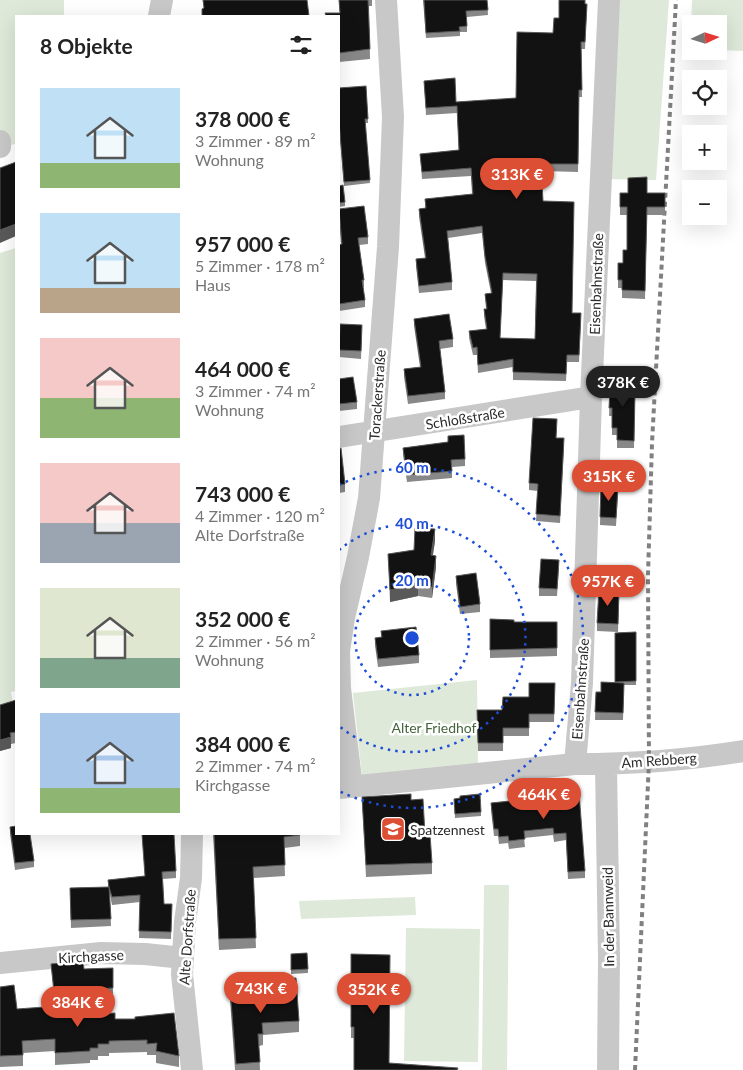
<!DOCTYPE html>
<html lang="de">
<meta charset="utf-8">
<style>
body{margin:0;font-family:Lato,sans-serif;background:#f6f6f6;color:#222;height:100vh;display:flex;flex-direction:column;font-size:19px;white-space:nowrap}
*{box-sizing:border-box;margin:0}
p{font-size:16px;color:#767676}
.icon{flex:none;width:28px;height:28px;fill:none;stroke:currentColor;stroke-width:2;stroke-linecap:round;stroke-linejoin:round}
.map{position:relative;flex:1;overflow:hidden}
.drawer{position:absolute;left:15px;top:15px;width:325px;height:820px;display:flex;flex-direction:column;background:#fff;border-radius:0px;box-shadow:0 5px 20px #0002}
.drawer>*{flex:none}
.needle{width:32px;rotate:86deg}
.buttons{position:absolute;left:682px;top:15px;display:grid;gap:10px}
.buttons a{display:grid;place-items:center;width:45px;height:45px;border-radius:0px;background:#fff;box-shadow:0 5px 20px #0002;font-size:25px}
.price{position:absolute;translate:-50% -42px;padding:0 11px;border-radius:18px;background:#dc4f34;color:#fff;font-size:16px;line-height:32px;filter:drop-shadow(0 1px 2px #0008)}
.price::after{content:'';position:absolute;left:50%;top:30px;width:15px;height:11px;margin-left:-8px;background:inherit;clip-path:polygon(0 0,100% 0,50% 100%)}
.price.active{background:#222;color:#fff}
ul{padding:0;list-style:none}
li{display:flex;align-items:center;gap:15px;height:125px;padding:0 25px}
li span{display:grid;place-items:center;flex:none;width:140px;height:100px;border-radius:0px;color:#555}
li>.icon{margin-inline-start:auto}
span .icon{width:60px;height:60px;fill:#fffc;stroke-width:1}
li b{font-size:21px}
h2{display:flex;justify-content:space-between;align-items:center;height:60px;padding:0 25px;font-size:21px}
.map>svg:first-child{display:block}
.green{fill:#dee9d9}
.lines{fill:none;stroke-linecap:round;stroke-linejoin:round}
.minor{stroke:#c8c8c8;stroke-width:22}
.rail{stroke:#808080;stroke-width:4;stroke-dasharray:5 4;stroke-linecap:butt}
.wall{fill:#888;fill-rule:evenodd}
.shaded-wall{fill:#595959}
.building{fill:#121212;stroke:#595959;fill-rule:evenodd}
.ring{fill:none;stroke:#1d4ed8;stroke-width:2.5;stroke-dasharray:2.5 5}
.labels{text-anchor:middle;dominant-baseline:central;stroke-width:5;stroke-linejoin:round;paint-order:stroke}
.street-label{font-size:14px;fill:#2b2b2b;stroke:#fff}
.park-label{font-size:14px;fill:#45643c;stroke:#fff}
.poi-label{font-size:14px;fill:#2b2b2b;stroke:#fff;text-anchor:start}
.centre{fill:#1d4ed8;stroke:#fff;stroke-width:2.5}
.ring-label{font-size:15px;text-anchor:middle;font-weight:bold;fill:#1d4ed8;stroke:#fff;stroke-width:5;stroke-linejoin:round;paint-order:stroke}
</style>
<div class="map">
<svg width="743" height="1070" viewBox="0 0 743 1070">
<rect width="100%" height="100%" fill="#fff"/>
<path class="green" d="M0,0h64v16h-48v128l-16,3z
M608,0h61l-13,180 -56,-1z
M692,0h51v51l-24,-1v-26h-28v26h-1z
M16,248v443l-5,1 2,12 -13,2v-453z
M477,680l1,86 -116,10 -9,-83z
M484,885h25l-2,185h-25z
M415,897l1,18 -115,4 -2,-18z
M406,928l74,1 -2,133 -74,-1z"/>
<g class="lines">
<path class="minor" d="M159,16l3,-16
M0,141v6
M339,437l252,-40
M575,764l7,-81 9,-286 18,-397
M606,764l3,194 -1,112
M352,787l-12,-99 -1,-37 5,-33 14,-61 11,-59 5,-66 14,-185 5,-130 -7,-117
M339,788l236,-24c56,0 112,-4 168,-13
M0,963l101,-10 44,1 38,4
M192,1070l-10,-96 3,-52 6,-44 1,-44"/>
<path class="rail" d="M635,1070l14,-309 -1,-186 4,-132 24,-443"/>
</g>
<path class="wall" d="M339,0h33v6h-3l1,53 -31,3v-46l1,-3z
M423,0h64l1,15 -21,2v15h-7v4l-34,2z
M585,4h2l-2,45h-4l1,48h-3l-1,75 -36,-1 1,30 29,112 9,7 -2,42h-12l-1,19 -53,-1v-13l-35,6 -1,-18h-4l-4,-17v-7l17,-2 -2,-13v-7h2l-1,-15 6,-1 -6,-30 -3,-30 -34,5 4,44v8l-33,3 -3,-27v-7l9,-1 -6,-41v-8l6,-1v-9l47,-5 -1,-18 -49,3 -2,-25 39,-4 -2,-37 -31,2 -2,-34 32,21 60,-4 37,-65 6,-15zM503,280l33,1 -1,58 -35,-1z
M366,86l2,37h-3l5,60 -26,3 -5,-61z
M339,186l6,16v4l-6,1z
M620,193h45v22h-18l-2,84 -23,-1v-10h-4v-25h5l4,-13v-35h-7z
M339,209l29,28v7l-9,1 5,35v7h-1l2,13v7l-26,4v-66l2,-1 -2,-24z
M414,319l39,20v8l-13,2 5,43v7l-37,5 -4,-27v-8l16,-2 -6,-41z
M362,333l-1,26 -22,-2v-22z
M339,379l18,23v7l-18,2z
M610,389l25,2 -1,57h-17v-13h-5v-19h-3z
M557,426l-1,12 8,7 -4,78 -24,-2 2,-30 -9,-1v-7z
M448,442l17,17v7l-13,1v11l-45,4 -4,-27v-7z
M339,449l6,35v8l-6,1z
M601,487l17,8 -2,31 -16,-1z
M435,541l-2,14 3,12 -4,31 -14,-2 -28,6 -2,-48 26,-4z
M559,568l-2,28h-18v-8z
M456,576l24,28v8l-20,2 -4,-30z
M619,598l-1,34 -21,-1v-8z
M490,619l24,3h43v34l-67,2z
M381,631l38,24v8l-41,4 -3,-21v-8l6,-1z
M636,632v53h-12l-1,35h-28l1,-28h5l14,-9v-50z
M555,683l-1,39h-25v14h-26v15h-25l-1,-41h25z
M16,700v43l-5,1v4l-11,3v-46z
M520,793l30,2 35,76v7l-17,1 -2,-39 -12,2 -1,-7 -29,3 1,9 -16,2 -1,-6 -9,1 -1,-8h-4l-3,-26v-7l29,-3z
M362,797l49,3 21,63v11l-66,3z
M454,799l27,13v4l-26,2z
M10,827l24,34v6l-19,3 -5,-36z
M142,834l34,37v7l-13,1 1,25h8l-1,35 -32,-1 1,-36 -28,3 -2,-10 1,31 -40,2 -1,-40 38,-1v-7l37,-4z
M213,834h87v12l-16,2 1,28 -32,2 3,70 -37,2z
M307,953l1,20 -17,1v-20z
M351,954l38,109 -35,7v-32h-3z
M51,964l33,5 29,-1v27l-59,3z
M0,987l17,22 42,7 56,3 64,37v11l-23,-4v-8h-9v-3l-38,1v3h-11v4h-8v3l-35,2v-14l-32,2v13l-23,1z
M230,988l69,33v11l-36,3v10l-4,1 1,24h-25l-5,-70z"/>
<path class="shaded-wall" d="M16,224v12l-16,7v-13z
M435,529v12l-4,25v-11z
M436,556v11l-4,31v-11z
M418,584v12l-28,6v-12z
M11,737v11l-11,3v-11z"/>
<path class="building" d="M203,0h104l2,16h-107v-7l2,-1z
M339,0h29l2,49 -31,4v-37h-13l-1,-3h15z
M424,0h63l1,10 -22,1 1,15 -8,1 1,4 -34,2z
M559,0h26v4h2l-2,38h-4l1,48h-3l-1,74h-37l2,37 31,1 -2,111h9l-2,42h-12l-1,19 -53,-2v-13l-35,6 -1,-18 -4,1 -4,-17 18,-2 -3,-20h3l-2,-15 7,-1 -7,-37 -3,-30 -35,5 5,51 -33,4 -3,-27 10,-1 -7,-49 7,-1 -1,-9 48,-5 -2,-26 -49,4 -2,-18 39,-4 -2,-44 -31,2 -2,-27 31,-3 1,24 60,-4 1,-66 36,1 1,-15h5zM503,273l34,1 -2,65 -35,-1z
M366,86l2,33h-3l5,61 -26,2 -5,-61v-33z
M16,162v62l-16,6v-62z
M647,177v16h18v14h-18l-2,84 -23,-1v-10h-4v-17h5v-13h4v-43h-7v-14h8v-15z
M343,185l2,17 -6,1v-17z
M364,206l4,31 -10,1 6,42h-2l3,20 -26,4v-59l3,-1 -3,-35z
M449,314l4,25 -14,2 6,51 -37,4 -4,-27 17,-2 -7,-48z
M340,324l22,1 -1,26 -22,-1z
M613,376l20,2 -1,13h3l-1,50 -17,-1v-12h-5v-20h-3l1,-19h3z
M353,377l4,25 -18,2v-25z
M533,418l24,1 -1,19h8l-4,78 -24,-2 2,-30 -9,-1z
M464,435l1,24 -14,1 1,11 -45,4 -4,-27 45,-6v-6z
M341,448l4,36 -6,1v-36z
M601,487h17l-2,31 -16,-1z
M415,528l20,1 -4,26 5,1 -4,31 -14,-3 -28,6 -2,-36 26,-4z
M541,559l18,1 -2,29 -18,-1z
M476,573l4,31 -20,3 -4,-31z
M599,589l20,1 -1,34 -21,-1z
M490,619l24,1v2h43v26l-67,2z
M416,627l3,28 -41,4 -3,-21 7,-1 -1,-6z
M636,632v49l-21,1v-49z
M601,682l23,1 -1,30 -28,-1 1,-20h5z
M529,683h26l-1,31h-25v14h-26v15h-25l-1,-33h25l1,-13h26z
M16,700v32l-6,1 1,4 -11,3v-35z
M549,790l1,5 29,-3 6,79 -17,1 -2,-39 -12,1 -1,-6 -29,3 1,8 -16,2 -1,-5 -9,1 -1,-8h-4l-3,-26 29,-3v-7z
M411,794v6l12,-1 2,36 5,-1 2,29 -66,2 -4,-68z
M480,794l1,18 -26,2 -1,-15 6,-1v-2z
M16,826v8h14l4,27 -19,2 -5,-36z
M142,834h32l2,37 -14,1 2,32h8l-1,28 -32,-1 1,-36 -28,2 -3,-10 2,32 -40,1 -1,-32 39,-1 -1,-7 37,-4z
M214,834h86v1l-16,2 1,28 -32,2 3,71 -37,1z
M307,953l1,16 -17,1v-16z
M351,954l39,1 -1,108 69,5 -1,2h-103v-43h-3z
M83,961l1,8 29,-1v20l-59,3 -3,-27z
M296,978l3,43 -37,2 1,11h-5l2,28 -24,2 -6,-76 41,-3v-5z
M14,985l3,24 41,-3 1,10 56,-3v6h20v-2l39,-4 5,43 -23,-5 1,-8 -10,1v-4l-38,1v3h-11v4h-8v3l-35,2v-14l-33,2 1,14 -23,1v-69z"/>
<g class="ring">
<circle cx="412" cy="638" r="57"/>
<path d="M339 550A114 114 0 1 1 339 726"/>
<path d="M339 485A170 170 0 1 1 339 791"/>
</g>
<defs>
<symbol id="school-square" viewBox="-11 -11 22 22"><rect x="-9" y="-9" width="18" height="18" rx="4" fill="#dc4f34" stroke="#fff"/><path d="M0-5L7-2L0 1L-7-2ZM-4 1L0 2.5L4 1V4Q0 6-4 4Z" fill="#fff"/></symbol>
</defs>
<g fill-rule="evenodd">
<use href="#school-square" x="379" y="815" width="28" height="28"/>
</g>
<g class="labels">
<g class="street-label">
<text transform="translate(596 284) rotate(-88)">Eisenbahnstraße</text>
<text transform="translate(377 395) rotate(-86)">Torackerstraße</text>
<text transform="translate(465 418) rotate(-9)">Schloßstraße</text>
<text transform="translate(580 689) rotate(-86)">Eisenbahnstraße</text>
<text transform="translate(659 760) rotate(-4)">Am Rebberg</text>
<text transform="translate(608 917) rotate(-91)">In der Bannweid</text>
<text transform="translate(187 937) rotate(-86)">Alte Dorfstraße</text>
<text transform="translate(91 956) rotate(-3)">Kirchgasse</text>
</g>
<g class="park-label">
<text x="434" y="727">Alter Friedhof</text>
</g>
<g class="poi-label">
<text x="410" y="829">Spatzennest</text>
</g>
</g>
<circle cx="412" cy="638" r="8" class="centre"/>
<g class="ring-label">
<text x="412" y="473">60 m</text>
<text x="412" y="529">40 m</text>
<text x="412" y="586">20 m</text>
</g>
</svg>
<div class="buttons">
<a><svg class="needle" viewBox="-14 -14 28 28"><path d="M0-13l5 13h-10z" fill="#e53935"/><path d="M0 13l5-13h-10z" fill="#767676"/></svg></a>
<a><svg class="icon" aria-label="locate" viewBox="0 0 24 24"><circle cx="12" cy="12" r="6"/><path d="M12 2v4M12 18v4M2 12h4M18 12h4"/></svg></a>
<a>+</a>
<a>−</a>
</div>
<b class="price" style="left:517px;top:200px">313K €</b>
<b class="price active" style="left:623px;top:408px">378K €</b>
<b class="price" style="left:609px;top:502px">315K €</b>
<b class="price" style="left:608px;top:607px">957K €</b>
<b class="price" style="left:544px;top:820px">464K €</b>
<b class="price" style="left:261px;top:1014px">743K €</b>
<b class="price" style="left:374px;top:1015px">352K €</b>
<b class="price" style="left:78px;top:1028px">384K €</b>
<section class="drawer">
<h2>8 Objekte<svg class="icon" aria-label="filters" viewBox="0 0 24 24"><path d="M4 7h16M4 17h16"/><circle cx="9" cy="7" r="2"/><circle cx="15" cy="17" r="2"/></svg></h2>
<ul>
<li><span style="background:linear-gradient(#bfe0f5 75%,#8fb573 0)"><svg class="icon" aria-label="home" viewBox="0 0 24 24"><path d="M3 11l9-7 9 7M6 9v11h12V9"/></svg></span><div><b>378 000 €</b><p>3 Zimmer · 89 m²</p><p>Wohnung</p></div></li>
<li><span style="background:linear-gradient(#bfe0f5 75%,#b9a48a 0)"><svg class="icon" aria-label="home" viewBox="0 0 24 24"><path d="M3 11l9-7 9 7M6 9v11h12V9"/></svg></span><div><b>957 000 €</b><p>5 Zimmer · 178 m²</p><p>Haus</p></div></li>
<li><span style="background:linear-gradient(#f6c9c9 60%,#8fb573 0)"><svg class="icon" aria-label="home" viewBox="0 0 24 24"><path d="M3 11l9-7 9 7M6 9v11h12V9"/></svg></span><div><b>464 000 €</b><p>3 Zimmer · 74 m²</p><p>Wohnung</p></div></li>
<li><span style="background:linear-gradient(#f6c9c9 60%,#9aa5b1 0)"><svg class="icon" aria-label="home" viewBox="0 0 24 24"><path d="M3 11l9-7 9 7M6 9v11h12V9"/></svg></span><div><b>743 000 €</b><p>4 Zimmer · 120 m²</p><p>Alte Dorfstraße</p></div></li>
<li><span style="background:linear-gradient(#dfe7d0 70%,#7fa58c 0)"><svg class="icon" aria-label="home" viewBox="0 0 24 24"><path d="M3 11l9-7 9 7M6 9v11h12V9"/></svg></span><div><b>352 000 €</b><p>2 Zimmer · 56 m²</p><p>Wohnung</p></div></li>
<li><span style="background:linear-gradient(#a9c7e8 75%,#8fb573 0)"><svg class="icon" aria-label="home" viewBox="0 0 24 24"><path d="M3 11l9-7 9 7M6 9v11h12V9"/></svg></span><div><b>384 000 €</b><p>2 Zimmer · 74 m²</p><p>Kirchgasse</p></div></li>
</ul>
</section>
</div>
